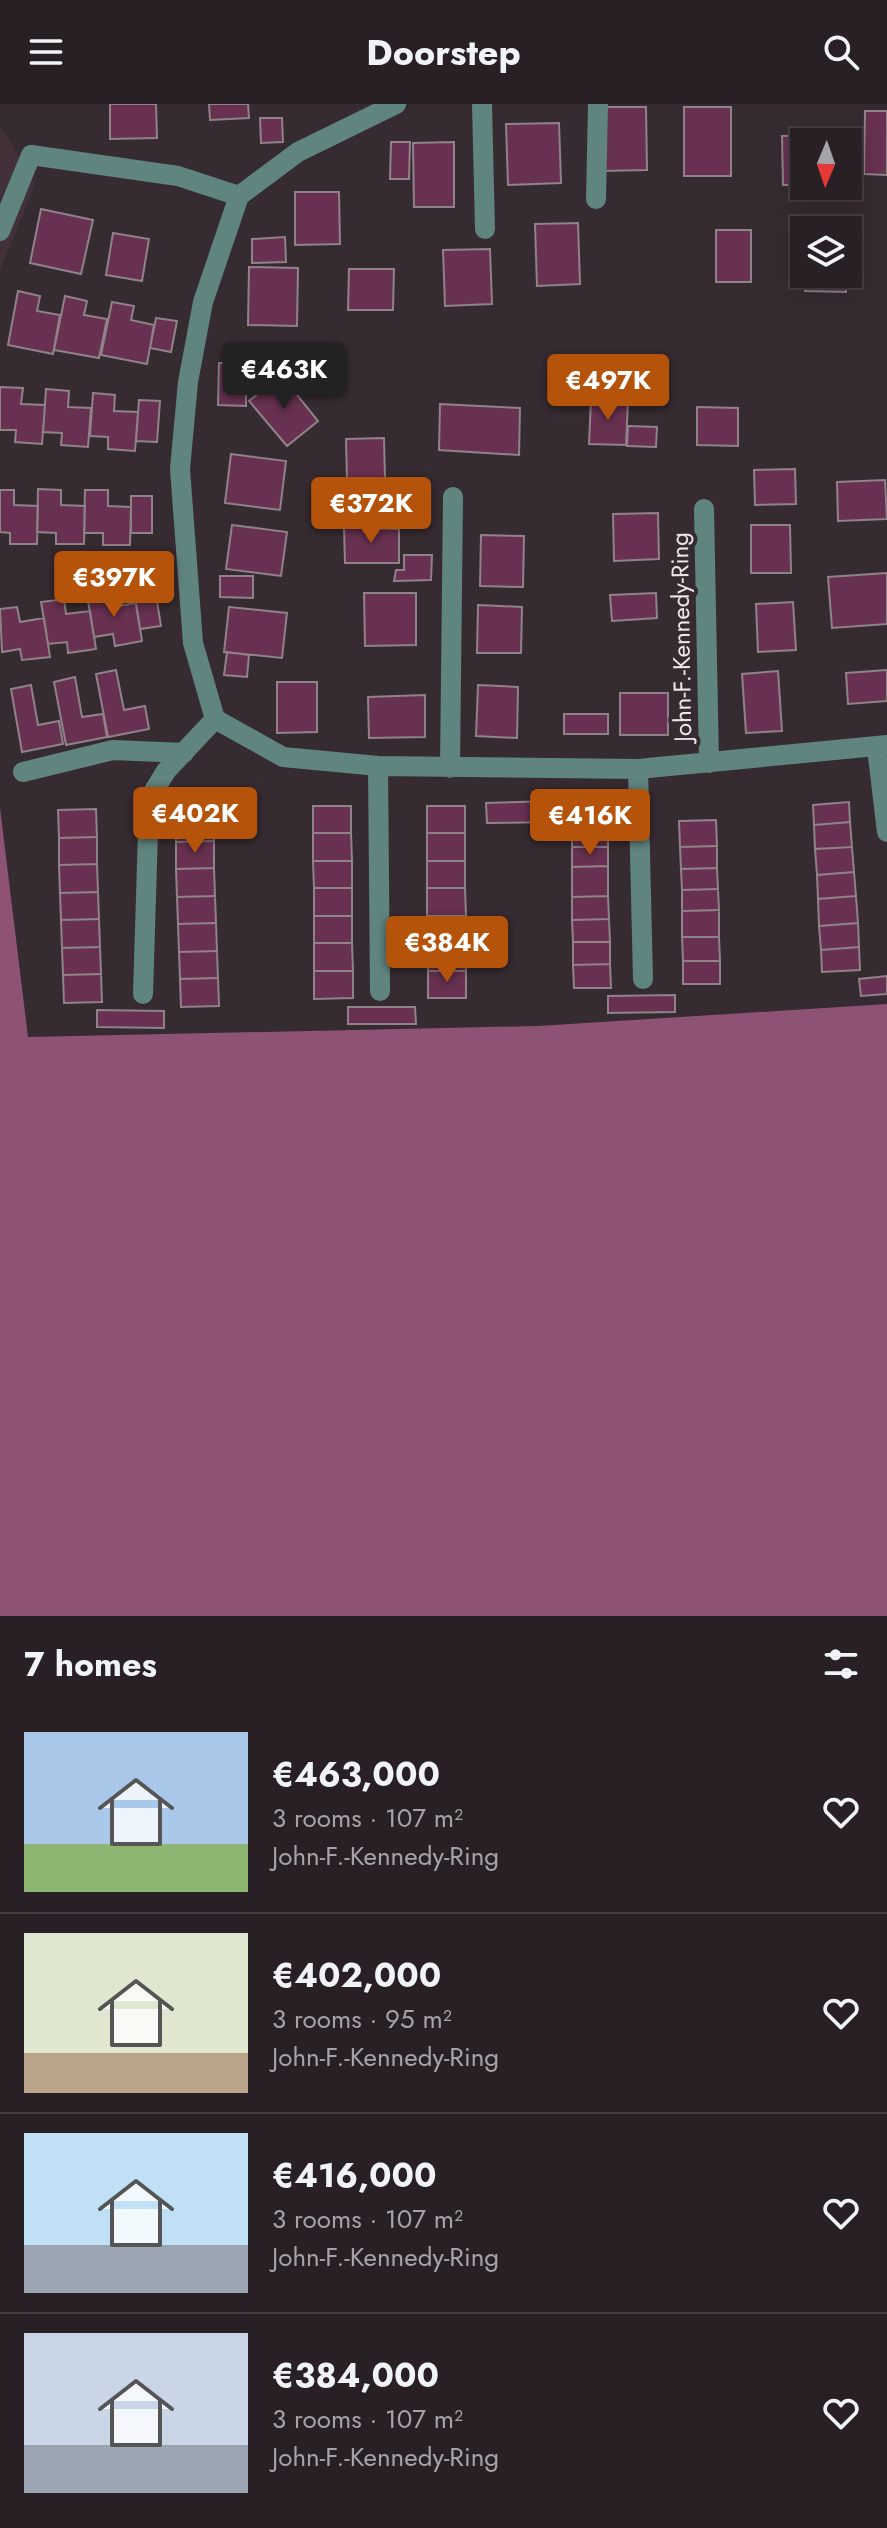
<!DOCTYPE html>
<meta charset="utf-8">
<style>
body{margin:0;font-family:Jost,sans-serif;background:#30282d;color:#f1f3f6;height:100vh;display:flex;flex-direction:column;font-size:30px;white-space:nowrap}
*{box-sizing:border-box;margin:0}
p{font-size:26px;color:#a5a3a7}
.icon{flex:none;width:44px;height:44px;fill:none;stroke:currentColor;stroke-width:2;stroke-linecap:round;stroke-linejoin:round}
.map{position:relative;height:1512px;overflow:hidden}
.details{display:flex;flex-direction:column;background:#282025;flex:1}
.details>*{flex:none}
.needle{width:52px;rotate:182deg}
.controls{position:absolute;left:790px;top:24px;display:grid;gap:16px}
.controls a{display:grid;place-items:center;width:72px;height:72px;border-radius:0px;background:#282025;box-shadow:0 4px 20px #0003,0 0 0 2px #443e42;font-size:40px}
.price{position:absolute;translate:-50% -68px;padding:0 18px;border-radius:8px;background:#b45309;color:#fff;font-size:26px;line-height:52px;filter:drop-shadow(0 2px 4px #0008)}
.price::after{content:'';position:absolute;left:50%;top:48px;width:24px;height:18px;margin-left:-12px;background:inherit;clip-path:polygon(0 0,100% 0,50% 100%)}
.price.selected{background:#222;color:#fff}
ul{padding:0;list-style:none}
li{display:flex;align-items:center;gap:24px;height:200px;padding:0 24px}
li+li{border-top:2px solid #443e42}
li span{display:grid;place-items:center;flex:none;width:224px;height:160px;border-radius:0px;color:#555}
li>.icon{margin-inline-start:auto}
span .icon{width:96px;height:96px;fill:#fffc;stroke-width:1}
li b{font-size:34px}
h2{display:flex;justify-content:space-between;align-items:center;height:96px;padding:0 24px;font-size:34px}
header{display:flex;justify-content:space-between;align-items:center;height:104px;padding:0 24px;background:#282025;font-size:36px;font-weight:700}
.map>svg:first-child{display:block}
.built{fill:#43313a}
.forest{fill:#8e5374}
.building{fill:#683151;stroke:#8f8288;stroke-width:2}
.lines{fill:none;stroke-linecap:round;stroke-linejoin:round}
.minor{stroke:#608480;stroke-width:20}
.labels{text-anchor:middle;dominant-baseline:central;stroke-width:8;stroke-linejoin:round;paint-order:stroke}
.street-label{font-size:24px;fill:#eee6ea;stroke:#362b31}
</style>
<header><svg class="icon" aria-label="menu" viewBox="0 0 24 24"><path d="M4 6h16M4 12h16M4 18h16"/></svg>Doorstep<svg class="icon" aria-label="search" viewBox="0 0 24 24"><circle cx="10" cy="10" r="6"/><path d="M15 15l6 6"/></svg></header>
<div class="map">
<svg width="887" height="1512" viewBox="0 0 887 1512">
<rect width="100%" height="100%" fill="#362b31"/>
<path class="built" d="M0,21l35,60 -35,85z"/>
<path class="forest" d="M0,704l28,229 510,-11 349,-22v612h-887z"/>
<path class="building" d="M110,0h46l1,34 -47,1z
M209,0h39l1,14 -39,2z
M600,3h46l1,63 -46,1z
M684,3h47v69h-47z
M865,7h22v64l-23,-1z
M260,14h22l1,24 -22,1z
M559,19l2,60 -53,2 -2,-61z
M821,31v7h-17v43h-21l-1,-49z
M391,38h19l-1,37h-19z
M454,38v65h-40l-1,-64z
M295,88h44l1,52 -45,1z
M41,105l52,11 -12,54 -51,-11z
M578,119l2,61 -43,2 -2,-62z
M716,126h35v52h-35z
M113,129l36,6 -7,42 -36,-6z
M285,133l1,25 -34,1v-24z
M490,145l2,55 -47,2 -2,-56z
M249,163l49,1 -1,58 -49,-1z
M349,165h45l-1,41h-45z
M805,170h41v18l-41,-1z
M18,187l22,5 -3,15 23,4 -7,39 -45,-9z
M65,192l22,5 -3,14 23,4 -8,39 -45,-8z
M112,198l22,4 -3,14 23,5 -7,39 -46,-9z
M156,214l21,3 -6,31 -21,-4z
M219,259h27v43l-28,-1z
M281,271l37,46 -31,25 -38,-45z
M0,283l23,1 -2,16 24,1 -3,39 -27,-2 1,-12h-16z
M46,285l23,2 -1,16 23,1 -3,39 -27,-2 1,-12 -19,-1z
M93,289l22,2 -1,16 24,1 -3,39 -27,-2v-12l-18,-1z
M591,295l37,2 -2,44 -37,-1z
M139,296l21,1 -3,41 -21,-1z
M440,300l80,4 -1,47 -80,-5z
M697,303l41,1v38l-41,-1z
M628,322l29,1 -1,20 -29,-1z
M384,334l1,40 -38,1 -1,-40z
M231,350l55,7 -6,49 -55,-7z
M795,365l1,35 -41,1 -1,-35z
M885,376l2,39 -49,2 -1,-39z
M38,385l23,1v15l24,1 -1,38h-28v-11l-19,-1z
M0,386h14v15l24,1 -1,38h-27v-11l-10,-1z
M85,386h23v16l23,1 -1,38h-27v-12h-19z
M131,392h21v37h-21z
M658,409l1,46 -45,2 -1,-47z
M232,421l55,7 -6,44 -55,-7z
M751,421h39l1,48h-40z
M344,423l55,2v34h-54z
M481,431l43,1 -1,51 -43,-1z
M404,451h28l-1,25 -37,1 2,-11h8z
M887,469v51l-55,4 -4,-51z
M220,472h33v22l-33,-1z
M155,485l6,37 -21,3 -6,-36z
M110,487l3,16 23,-4 6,38 -27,5 -2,-12 -19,3 -7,-42z
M364,489h52v52l-51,1z
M656,489l1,25 -45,3 -2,-26z
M64,495l2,15 24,-3 6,38 -28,4 -1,-11 -19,2 -7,-42z
M793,498l3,48 -38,2 -2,-48z
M478,501l44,2 -1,46h-44z
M17,503l3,15 24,-4 6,39 -28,3 -2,-11 -18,3 -2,-43z
M229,503l58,6 -5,45 -58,-6z
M227,548l22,3 -2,22 -23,-2z
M116,566l8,40 21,-4 4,23 -41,8 -12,-63z
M887,566v31l-39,3 -2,-31z
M778,567l4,60 -36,2 -4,-59z
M75,573l7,40 21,-3 4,23 -41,8 -12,-63z
M277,578h40v50l-40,1z
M31,581l7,40 21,-4 4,23 -41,8 -11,-63z
M478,581l40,2 -1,51 -41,-2z
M620,589h48v42h-48z
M425,591v42l-56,1 -1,-41z
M564,610h44v20h-44z
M556,697v21l-69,1 -1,-20z
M849,698l1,20 -36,3 -1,-20z
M313,702h38v27h-38z
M427,702h38v27h-38z
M96,705l1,28 -38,1 -1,-28z
M213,709l1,28 -38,1 -1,-27z
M716,716l1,26 -37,1 -1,-26z
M850,718l2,25 -37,2 -1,-24z
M572,720h36v23h-36z
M313,729h38l1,28h-39z
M427,729h38v28h-38z
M97,733v27l-38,1v-27z
M214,737v27l-38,1v-27z
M717,742v22l-36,1 -1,-22z
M572,743h36v19l-36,1z
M852,743l2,25 -37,3 -2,-26z
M313,757h39v27h-38z
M427,757h38v27h-38z
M97,760l1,28 -38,1 -1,-28z
M608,762v30l-36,1v-30z
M214,764l1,28 -38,1 -1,-28z
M717,764l1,21 -36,1 -1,-21z
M854,768l2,24 -38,3 -1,-24z
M314,784h38v28h-38z
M427,784h38l1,28h-39z
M718,785l1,21 -37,1v-21z
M98,788l1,27 -38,1 -1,-27z
M215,792l1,27 -38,1 -1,-27z
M608,792l1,23 -37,1v-23z
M856,792l2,27 -39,3 -1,-27z
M719,806v27h-37v-26z
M314,812h38v27h-38z
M427,812h39v27h-38z
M99,815l1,28 -38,1 -1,-28z
M609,815l1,23h-37l-1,-22z
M216,819l1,28 -38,1 -1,-28z
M858,819l1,24 -38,3 -2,-24z
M682,833h37l1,24h-37z
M573,838h37v22l-37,1z
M314,839h38l1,28h-39z
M428,839h38v28h-38z
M100,843l1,27 -38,1 -1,-27z
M859,843l1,23 -38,2 -1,-22z
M217,847l1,27 -38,1 -1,-27z
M683,857h37v23h-37z
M610,860l1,24h-37l-1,-23z
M314,867h39v27l-39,1z
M428,867h38v27h-38z
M101,870l1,28 -38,1 -1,-28z
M887,872v18l-26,2 -2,-17z
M218,874l1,28 -38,1 -1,-28z
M675,891v17l-67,1v-17z
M348,903h67l1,17h-68z
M97,906l67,1v17l-67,-1z"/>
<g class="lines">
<path class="minor" d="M396,0l-98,48 -59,44 -36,106 -15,80 -8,87 13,174 22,76 68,38 95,9 260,3 249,-24
M482,0l3,125
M596,95l2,-95
M0,127l31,-76 147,21 61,20
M704,405l5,254
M877,644l10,84
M378,662l2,225
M450,664l3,-271
M638,665l5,210
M23,668l90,-22 71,3
M143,890l6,-195 17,-28 49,-52"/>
</g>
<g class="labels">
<g class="street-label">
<text transform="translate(681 533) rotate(-91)">John-F.-Kennedy-Ring</text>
</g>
</g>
</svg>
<div class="controls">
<a><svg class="needle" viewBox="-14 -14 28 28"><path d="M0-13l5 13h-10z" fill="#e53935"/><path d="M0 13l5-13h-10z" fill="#a5a3a7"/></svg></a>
<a><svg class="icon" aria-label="layers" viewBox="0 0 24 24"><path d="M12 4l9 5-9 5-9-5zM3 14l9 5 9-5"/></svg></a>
</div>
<b class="price selected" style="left:284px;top:307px">€463K</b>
<b class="price" style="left:608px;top:318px">€497K</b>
<b class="price" style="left:371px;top:441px">€372K</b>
<b class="price" style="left:114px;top:515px">€397K</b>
<b class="price" style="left:195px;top:751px">€402K</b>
<b class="price" style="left:590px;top:753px">€416K</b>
<b class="price" style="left:447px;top:880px">€384K</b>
</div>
<section class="details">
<h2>7 homes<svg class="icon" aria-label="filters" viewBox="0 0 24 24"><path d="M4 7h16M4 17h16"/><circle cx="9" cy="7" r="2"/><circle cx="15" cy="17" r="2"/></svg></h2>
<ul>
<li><span style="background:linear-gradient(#a9c7e8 70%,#8fb573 0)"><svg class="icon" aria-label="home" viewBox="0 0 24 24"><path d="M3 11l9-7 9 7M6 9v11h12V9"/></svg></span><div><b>€463,000</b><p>3 rooms · 107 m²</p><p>John-F.-Kennedy-Ring</p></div><svg class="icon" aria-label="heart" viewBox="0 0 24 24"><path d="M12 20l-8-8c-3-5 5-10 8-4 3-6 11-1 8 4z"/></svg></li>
<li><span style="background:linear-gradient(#dfe7d0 75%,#b9a48a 0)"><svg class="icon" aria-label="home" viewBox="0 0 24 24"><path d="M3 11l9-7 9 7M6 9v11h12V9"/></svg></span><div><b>€402,000</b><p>3 rooms · 95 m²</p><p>John-F.-Kennedy-Ring</p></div><svg class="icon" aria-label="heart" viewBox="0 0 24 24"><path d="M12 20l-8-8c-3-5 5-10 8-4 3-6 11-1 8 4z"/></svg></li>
<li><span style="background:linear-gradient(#bfe0f5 70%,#9aa5b1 0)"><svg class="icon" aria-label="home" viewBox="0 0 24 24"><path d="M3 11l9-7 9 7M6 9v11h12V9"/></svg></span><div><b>€416,000</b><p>3 rooms · 107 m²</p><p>John-F.-Kennedy-Ring</p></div><svg class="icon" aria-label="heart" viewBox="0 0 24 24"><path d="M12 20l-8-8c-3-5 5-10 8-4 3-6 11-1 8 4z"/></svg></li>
<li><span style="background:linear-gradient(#c9d6e8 70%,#9aa5b1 0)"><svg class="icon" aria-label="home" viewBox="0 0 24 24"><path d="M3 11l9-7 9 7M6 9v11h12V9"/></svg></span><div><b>€384,000</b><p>3 rooms · 107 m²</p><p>John-F.-Kennedy-Ring</p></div><svg class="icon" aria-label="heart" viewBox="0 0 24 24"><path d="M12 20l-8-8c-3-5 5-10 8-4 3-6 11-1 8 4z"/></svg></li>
</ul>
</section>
